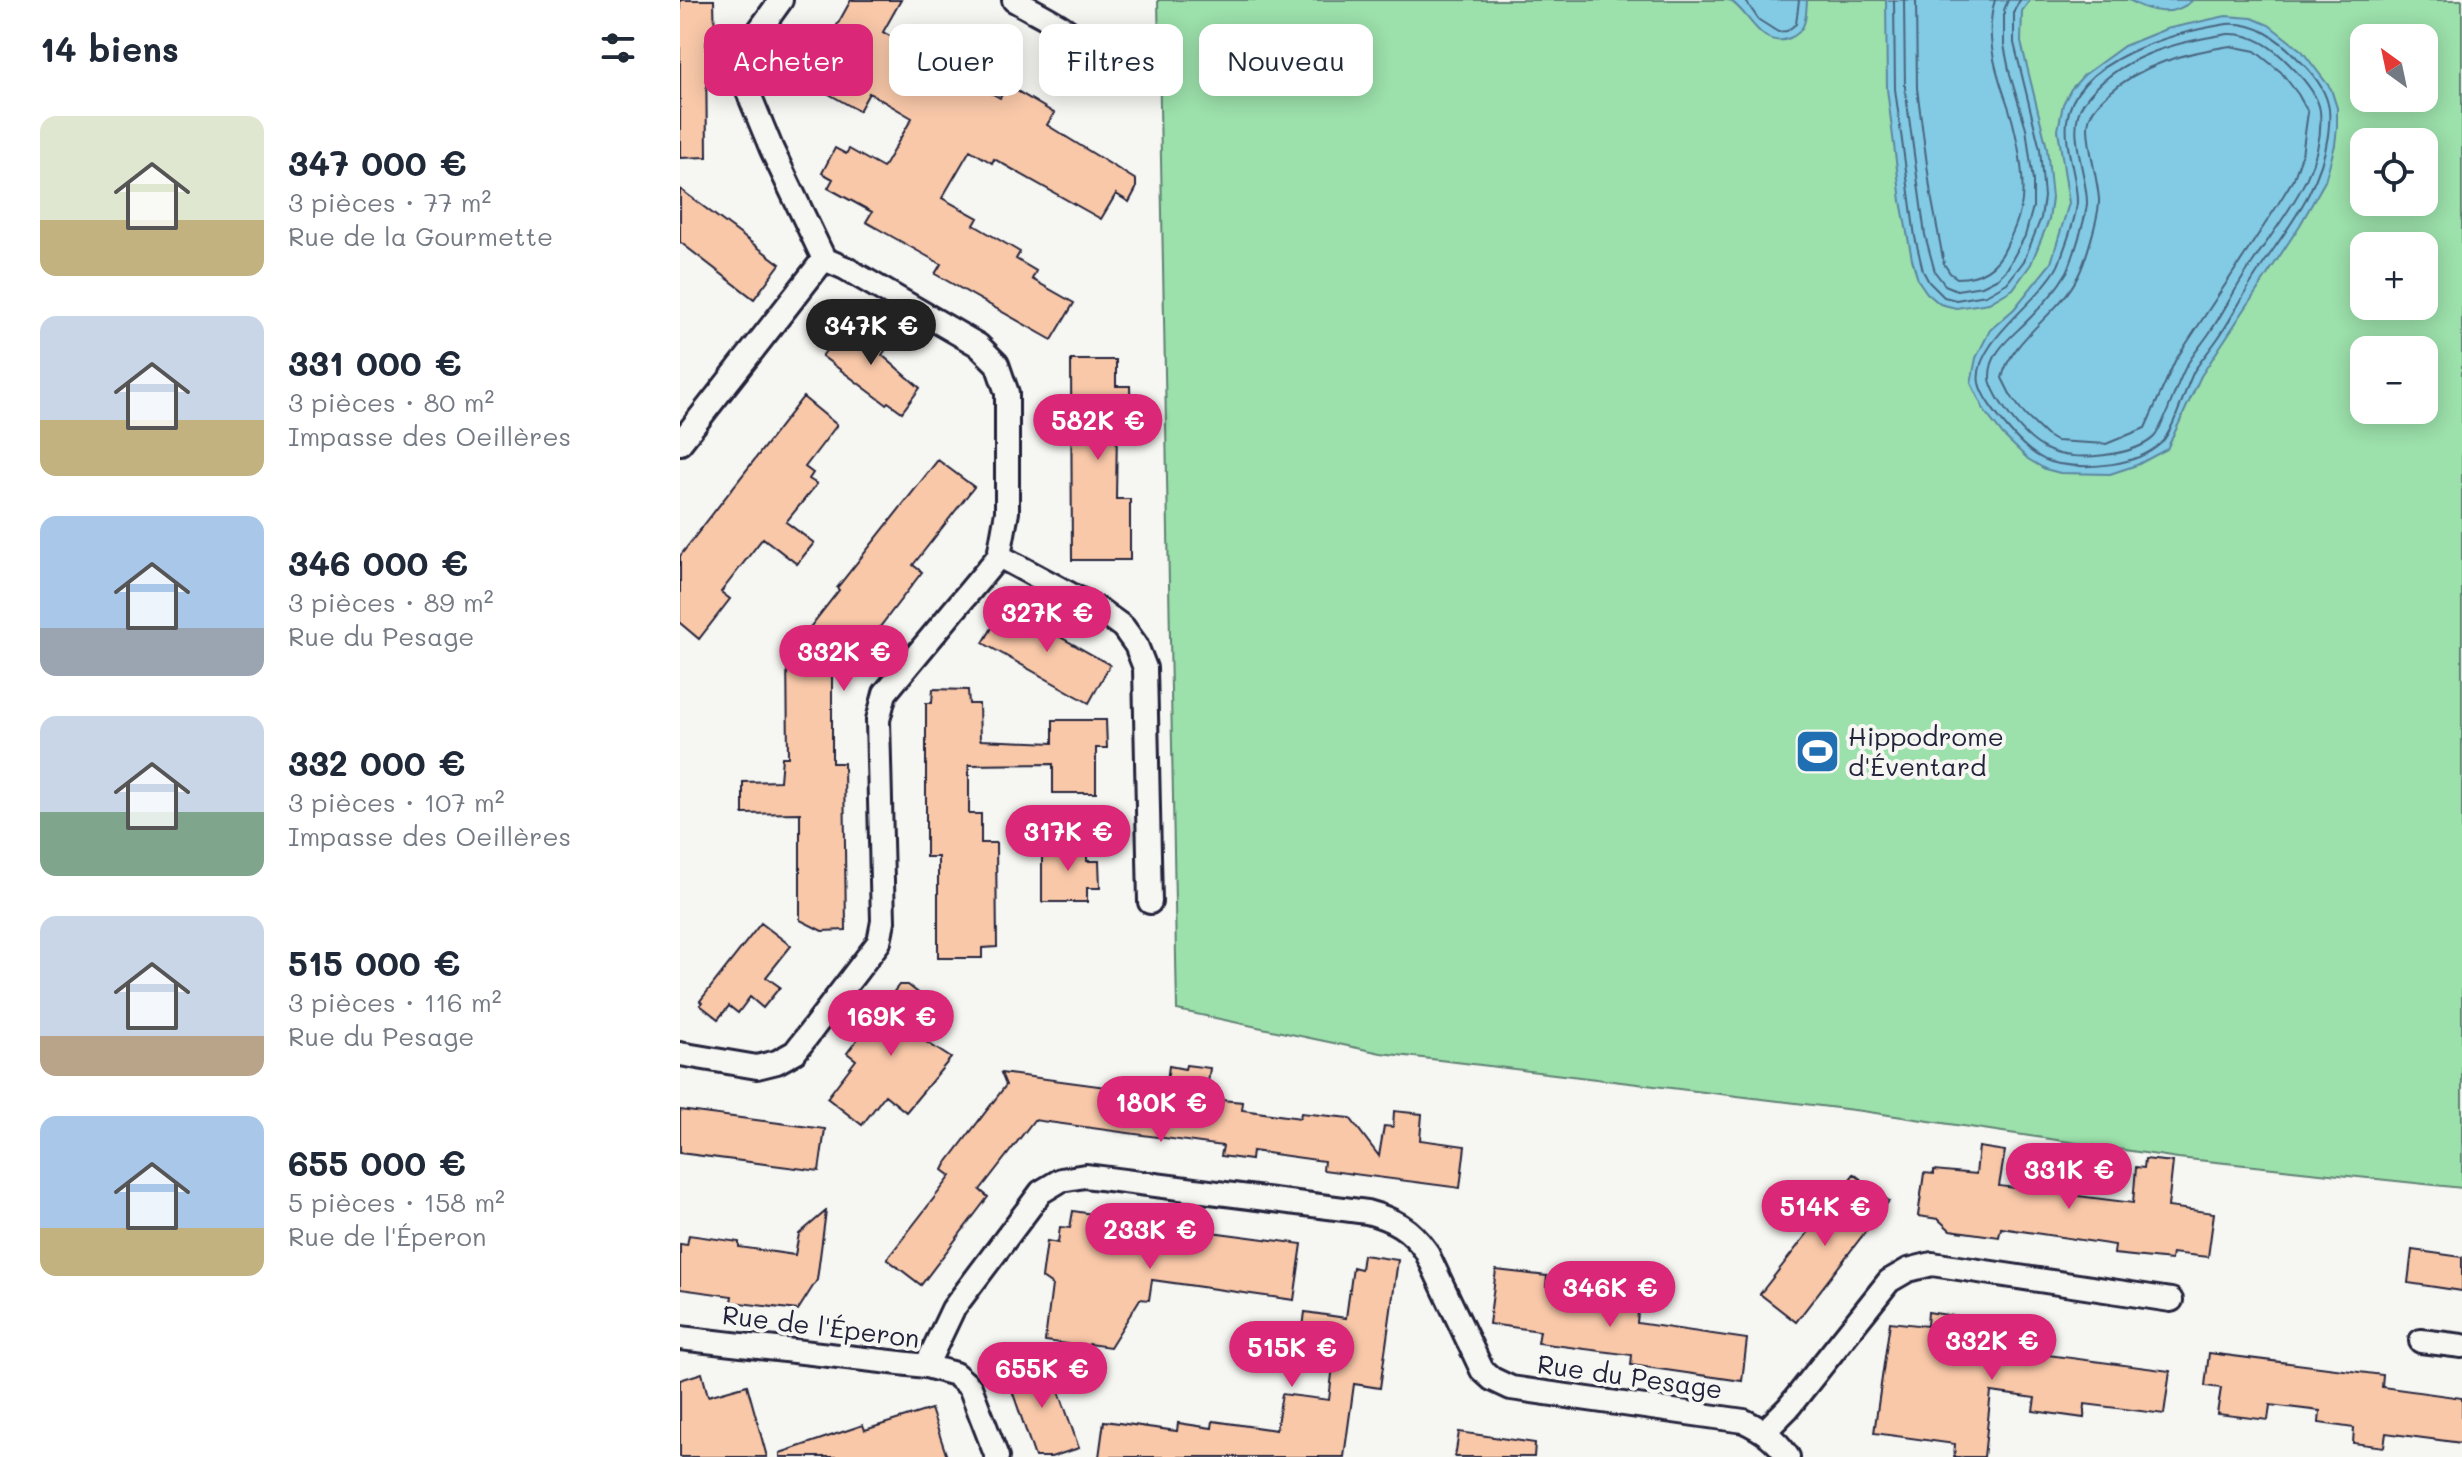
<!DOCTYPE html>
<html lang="fr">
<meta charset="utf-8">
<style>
body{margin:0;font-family:Mali,sans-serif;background:#f6f6f7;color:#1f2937;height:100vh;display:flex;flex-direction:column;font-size:30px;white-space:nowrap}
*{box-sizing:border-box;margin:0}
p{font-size:26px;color:#747a83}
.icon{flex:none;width:44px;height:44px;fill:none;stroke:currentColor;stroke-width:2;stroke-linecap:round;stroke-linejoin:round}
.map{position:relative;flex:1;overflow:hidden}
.details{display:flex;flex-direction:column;background:#fff;width:680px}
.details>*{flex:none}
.guide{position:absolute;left:24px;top:24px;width:760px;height:72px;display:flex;gap:16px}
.needle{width:52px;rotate:327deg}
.tools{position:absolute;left:1670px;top:24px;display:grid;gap:16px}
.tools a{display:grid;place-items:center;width:88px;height:88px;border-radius:16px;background:#fff;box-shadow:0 4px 20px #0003;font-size:40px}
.price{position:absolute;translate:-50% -68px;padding:0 18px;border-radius:28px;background:#db2777;color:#fff;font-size:26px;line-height:52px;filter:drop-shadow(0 2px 4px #0008)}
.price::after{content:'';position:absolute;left:50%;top:48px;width:24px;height:18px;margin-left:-12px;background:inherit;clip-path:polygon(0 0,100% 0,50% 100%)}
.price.on{background:#222;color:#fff}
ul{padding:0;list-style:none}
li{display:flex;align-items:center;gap:24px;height:200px;padding:0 40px}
li span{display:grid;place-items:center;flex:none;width:224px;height:160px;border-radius:16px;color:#555}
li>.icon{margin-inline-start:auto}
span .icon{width:96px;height:96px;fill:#fffc;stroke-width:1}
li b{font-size:34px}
h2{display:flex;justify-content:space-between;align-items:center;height:96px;padding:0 40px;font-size:34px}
.chip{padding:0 28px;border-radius:16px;background:#fff;box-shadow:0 4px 20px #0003;font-size:28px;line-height:72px}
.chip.on{background:#db2777;color:#fff}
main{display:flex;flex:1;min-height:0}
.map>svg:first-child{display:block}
.green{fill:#9ce0ab;stroke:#5f8173;stroke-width:2;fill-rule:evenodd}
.water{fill:#83cae4;stroke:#5c87a0;stroke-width:2}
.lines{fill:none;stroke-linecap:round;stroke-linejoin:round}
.shore{stroke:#49657f;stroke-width:2}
.building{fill:#f9c8a9;stroke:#22223b;stroke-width:2}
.street-casing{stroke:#22223b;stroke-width:28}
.street{stroke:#f6f6f2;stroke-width:22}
.labels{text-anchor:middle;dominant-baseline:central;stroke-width:8;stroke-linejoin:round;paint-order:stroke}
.poi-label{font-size:26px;fill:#22223b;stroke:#f6f6f2;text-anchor:start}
.street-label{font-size:26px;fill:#22223b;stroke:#f6f6f2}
</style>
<main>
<section class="details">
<h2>14 biens<svg class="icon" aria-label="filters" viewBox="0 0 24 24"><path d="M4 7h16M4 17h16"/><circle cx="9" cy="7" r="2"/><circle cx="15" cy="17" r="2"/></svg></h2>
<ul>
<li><span style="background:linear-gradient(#dfe7d0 65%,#c2b280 0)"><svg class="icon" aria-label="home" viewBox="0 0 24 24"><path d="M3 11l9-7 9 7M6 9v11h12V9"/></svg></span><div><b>347 000 €</b><p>3 pièces · 77 m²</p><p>Rue de la Gourmette</p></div></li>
<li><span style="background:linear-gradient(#c9d6e8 65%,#c2b280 0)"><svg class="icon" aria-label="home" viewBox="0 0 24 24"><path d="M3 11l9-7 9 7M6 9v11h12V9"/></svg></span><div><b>331 000 €</b><p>3 pièces · 80 m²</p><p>Impasse des Oeillères</p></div></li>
<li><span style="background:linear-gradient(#a9c7e8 70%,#9aa5b1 0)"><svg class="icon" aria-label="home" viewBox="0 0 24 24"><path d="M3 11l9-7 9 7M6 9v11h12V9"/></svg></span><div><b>346 000 €</b><p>3 pièces · 89 m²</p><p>Rue du Pesage</p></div></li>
<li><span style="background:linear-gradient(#c9d6e8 60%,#7fa58c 0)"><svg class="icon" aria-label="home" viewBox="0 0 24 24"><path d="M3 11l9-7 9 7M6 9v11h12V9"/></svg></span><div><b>332 000 €</b><p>3 pièces · 107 m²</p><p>Impasse des Oeillères</p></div></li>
<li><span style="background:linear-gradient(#c9d6e8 75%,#b9a48a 0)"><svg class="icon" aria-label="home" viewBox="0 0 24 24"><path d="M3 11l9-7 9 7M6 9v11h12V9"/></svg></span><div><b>515 000 €</b><p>3 pièces · 116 m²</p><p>Rue du Pesage</p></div></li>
<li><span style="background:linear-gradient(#a9c7e8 70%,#c2b280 0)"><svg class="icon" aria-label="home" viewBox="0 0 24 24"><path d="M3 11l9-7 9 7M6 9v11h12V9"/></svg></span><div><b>655 000 €</b><p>5 pièces · 158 m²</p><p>Rue de l'Éperon</p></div></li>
</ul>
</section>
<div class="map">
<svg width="1782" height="1457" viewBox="0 0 1782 1457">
<rect width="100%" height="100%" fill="#f6f6f2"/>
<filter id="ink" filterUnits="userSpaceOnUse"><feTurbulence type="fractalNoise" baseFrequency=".0125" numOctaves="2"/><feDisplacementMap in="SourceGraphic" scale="16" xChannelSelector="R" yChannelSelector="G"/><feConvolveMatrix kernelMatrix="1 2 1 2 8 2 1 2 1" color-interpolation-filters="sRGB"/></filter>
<g filter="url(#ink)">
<path class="green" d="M478,0h1304v1188l-284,-30 -316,-47 -481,-58 -204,-43zM1684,38h60v60h-60zM1684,142h60v60h-60zM1684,246h60v60h-60zM1684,350h60v60h-60z"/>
<path class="water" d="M1049,0h78c-1,16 0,31 -17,38 -30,13 -41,-28 -61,-38z
M1206,0h144l-8,11 -1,31 26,106 5,50 -3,22 -18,44 -18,25 -24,14 -33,5 -16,-4 -13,-11 -9,-13 -6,-21 -11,-58 -14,-112z
M1449,0h64c-19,17 -43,13 -64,0z
M1546,16l26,2 17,7 33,26 29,38 6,19v19l-2,18 -10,36 -25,44 -99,151 -34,73 -30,16 -27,9 -50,-1 -15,-4 -17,-10 -25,-24 -18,-23 -14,-29 5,-25 14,-28 24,-21 37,-46 18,-60 -11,-73 5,-26 8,-15 13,-14 40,-29 42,-17z"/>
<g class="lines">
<path class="shore" d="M1065,0l14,20 19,12 9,-1 9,-7 3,-24
M1214,0l1,89 20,148 8,34 6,11 15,15 12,3 30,-5 21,-12 17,-22 17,-43 3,-21 -4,-48 -26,-106v-32l6,-11
M1224,0l1,88 20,147 10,37 10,13 12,5 25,-4 16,-8 9,-9 18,-33 8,-29v-26l-7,-53 -16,-53 -6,-30v-35l4,-10
M1236,0l1,88 14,107 13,69 6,9 7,5c23,0 40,-11 49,-31 7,-15 14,-30 16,-47 3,-29 -7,-76 -17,-103 -11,-31 -20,-65 -10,-97
M1547,24c29,-2 51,14 70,34 13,12 27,29 31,46 3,10 1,21 0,31 -7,54 -41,93 -70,137 -15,22 -26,47 -42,69 -7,10 -15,19 -22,30 -9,18 -21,62 -34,73 -24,22 -70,25 -101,20 -22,-3 -40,-22 -54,-39 -9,-11 -23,-28 -26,-42 -6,-34 45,-72 64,-96 6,-8 14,-16 17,-26 5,-16 17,-43 17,-60 0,-26 -13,-53 -10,-80 7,-62 109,-89 160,-97z
M1548,34c26,-1 46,14 63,32 11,11 27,28 29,45 6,61 -41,110 -71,157 -15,22 -26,46 -41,67 -7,10 -15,19 -21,30 -10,16 -22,60 -33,72 -19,19 -81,25 -104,14 -21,-9 -39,-32 -51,-51 -3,-6 -9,-15 -9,-22 -1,-27 23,-42 39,-59 13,-13 28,-30 38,-47 5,-10 20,-58 20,-69 0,-30 -22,-75 -3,-101 33,-46 92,-60 144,-68z
M1550,46l25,5 26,21 17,22 10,18 -6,43 -8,23 -19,31 -100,152 -30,67 -39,16 -50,-3 -10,-6 -21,-20 -14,-19 -9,-18c9,-40 58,-64 76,-102 7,-13 22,-63 21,-77 -2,-24 -11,-49 -11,-73 1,-13 9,-22 19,-31 34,-31 78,-42 123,-49z"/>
</g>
<path class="building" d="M0,0h34l1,42h-9l1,115 -27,1z
M171,0h50l-18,32 117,66 7,-13 47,28 -7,12 89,55v9l-7,13 -13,-8 -15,25 -107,-60 -2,4 -22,-13 -28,48 36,20 -4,7 46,27 -4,7 20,12 -4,8 42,24 -22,37 -117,-66 6,-10 -75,-42 6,-10 -44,-24 5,-9 -11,-6 13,-25 11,6 3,-5 34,19 29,-50 -43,-25 -10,18 -53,-30z
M0,189l100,75 -26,35 -74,-57z
M191,325l20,17 -9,13 38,33 -18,24 -14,-10 -2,2 -64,-48 23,-29 16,11z
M391,360h45v26h14l1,41h-14l-1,72h14v61h-58z
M123,397l34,28 -32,42 8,6 -4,6 8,5 -31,38 28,21 -17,21 -34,-26 -42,54 9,7 -31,40 -19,-16v-67z
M258,460l36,27 -61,78 9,7 -69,90 -21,-16v117h12l2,167 -24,1 -22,-11v-107l-57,1v-32l37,-1 2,-24h6l-1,-108h6l46,-59 -2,-2z
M325,606l105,59 -21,38 -106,-60z
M253,689l35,1 1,14h10l1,36 73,3v-23h53l1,28h-11v45h-43v-29l-84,1v49h12v29h15l1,104 -15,1v10h-44v-101h-12v-154h6z
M362,844h45v17h12l1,27h-13v14h-45z
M81,923l30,23 -25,31 14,10 -17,21 -13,-11 -12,16 -9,-7 -11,13 -18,-14 2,-2 -2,-2z
M219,985h9l30,23 -21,28 34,22 -45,54 -21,-17 -23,30 -35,-27 29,-38 -9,-7z
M506,1065l24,3 -2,15 13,17 22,2 -1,8 58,8 1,-5 49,5 29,38 5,-30 9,1 1,-16 28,3 -2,26 45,6 -5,42 -137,-18 1,-9 -72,-10 -1,9 -30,-4 2,-10 -189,-26 -54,70 8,7 -67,88 -34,-26 64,-83 -8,-6 3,-6 60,-79 -5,-12 164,22 4,-29 16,3z
M0,1110l145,19 -6,42 -139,-18z
M1299,1147l26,4 -6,35 134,17 3,-36 8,1 1,-9 28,3 -5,45 46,6 -6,44 -36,-4 -1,7 -57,-6 1,-9 -114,-17 -2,9 -49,-7 -12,-11 -20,-3 6,-43 10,1v-4l42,4z
M1174,1174l35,27 -93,121 -36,-28z
M146,1211l-9,69 -19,30 -67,-8 1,-6 -52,-7v-45l7,1 2,-10 50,7v5l56,8 4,-21z
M393,1211l33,5v2l196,26 -8,56 -142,-20 -3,20 -9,-1 -30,48 -21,-3 -1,3 -43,-6 7,-56 -10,-7 5,-37 11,2 2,-16 10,1z
M1732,1250l50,7v34l-54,-8z
M683,1255l35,5 -18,128 -26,-4 -10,73h-245l5,-36 73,10 1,-8 34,5 1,-7 63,9 6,-36 47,6 6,-52 -34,-4 4,-32 41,6 7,-51 8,2z
M816,1270l51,6 -1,10 55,8 -2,13 39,5 -1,11 110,16 -5,42 -111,-16 1,-10 -94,-12 2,-12 -51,-7z
M1248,1312l65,10 -1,13 50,7 -2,12 130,17 -6,43 -79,-10 -1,14 -51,-7 2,-13 -44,-6 -7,65h-30l1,-13 -81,-11 16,-111 37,4z
M1529,1353l174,22 -1,12 80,11v45l-76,-10 -2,14 -31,-4 1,-15 -35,-5 1,-12 -50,-6 -2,15 -51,-6 4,-26 -16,-2z
M368,1360l31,88 -28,9h-16l-29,-84z
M22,1373l6,23 39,-11 20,72h-87v-77z
M251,1409l16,48h-167v-4l83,-28 2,5z
M779,1432l76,11 -1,14h-79z"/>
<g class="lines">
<defs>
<path id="street" d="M334,0c36,21 70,31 84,73
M0,443l144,-184
M319,556l102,55 22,16 13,18 9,23 5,234
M0,1054l77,13 20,-5 18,-10 84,-110 4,-21 -5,-201 7,-27 114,-137 8,-44v-119l-10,-29 -19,-19 -133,-77 -21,-9 -52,-109 -26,-63 -3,-15 5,-26 33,-46
M0,1338l246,28 29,8 15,13 27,70
M1741,1341l41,5
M246,1366l27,-57 88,-117 20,-12 24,-4 282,36c26,7 43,16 59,39l56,119 10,9 19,9 233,33c19,9 32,18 44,36
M1085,1431l23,-23 101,-127 19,-11 24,-6 239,36"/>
</defs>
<use href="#street" class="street-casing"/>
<use href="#street" class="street"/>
</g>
</g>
<defs>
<symbol id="stadium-square" viewBox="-11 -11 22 22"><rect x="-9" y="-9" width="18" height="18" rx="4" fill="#1f6fb2" stroke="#f6f6f2"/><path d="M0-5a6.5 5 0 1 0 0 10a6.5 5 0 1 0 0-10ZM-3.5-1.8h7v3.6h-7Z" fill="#fff"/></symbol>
</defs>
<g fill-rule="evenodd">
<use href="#stadium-square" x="1112" y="726" width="51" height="51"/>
</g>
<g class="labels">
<g class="poi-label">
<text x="1168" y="736">Hippodrome<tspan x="1168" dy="30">d'Éventard</tspan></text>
</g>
<g class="street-label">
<text transform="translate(141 1326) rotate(7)">Rue de l'Éperon</text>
<text transform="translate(950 1376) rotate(8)">Rue du Pesage</text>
</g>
</g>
</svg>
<div class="tools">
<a><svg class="needle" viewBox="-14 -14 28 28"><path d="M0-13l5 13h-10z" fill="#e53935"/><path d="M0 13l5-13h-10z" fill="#747a83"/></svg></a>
<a><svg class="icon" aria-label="locate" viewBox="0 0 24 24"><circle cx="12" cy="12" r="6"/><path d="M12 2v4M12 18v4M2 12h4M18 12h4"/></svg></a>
<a>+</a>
<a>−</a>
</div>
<b class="price on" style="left:191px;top:367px">347K €</b>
<b class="price" style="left:418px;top:462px">582K €</b>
<b class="price" style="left:367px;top:654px">327K €</b>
<b class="price" style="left:164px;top:693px">332K €</b>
<b class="price" style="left:388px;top:873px">317K €</b>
<b class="price" style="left:211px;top:1058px">169K €</b>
<b class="price" style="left:481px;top:1144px">180K €</b>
<b class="price" style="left:1389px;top:1211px">331K €</b>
<b class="price" style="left:1145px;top:1248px">514K €</b>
<b class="price" style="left:470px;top:1271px">233K €</b>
<b class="price" style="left:930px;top:1329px">346K €</b>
<b class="price" style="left:1312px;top:1382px">332K €</b>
<b class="price" style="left:612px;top:1389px">515K €</b>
<b class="price" style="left:362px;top:1410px">655K €</b>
<div class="guide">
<a class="chip on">Acheter</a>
<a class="chip">Louer</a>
<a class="chip">Filtres</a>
<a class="chip">Nouveau</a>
</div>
</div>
</main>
